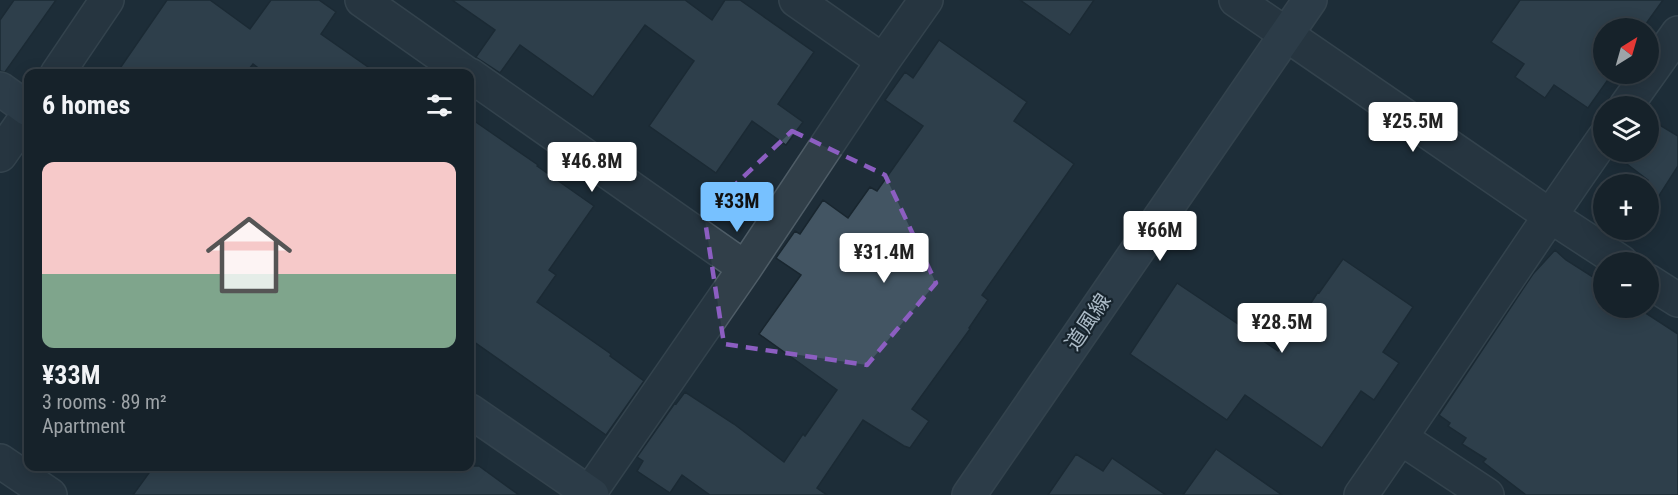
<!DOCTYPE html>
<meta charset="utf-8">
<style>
body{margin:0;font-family:"Roboto Condensed","Noto Sans JP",sans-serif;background:#1f2a32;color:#f1f3f6;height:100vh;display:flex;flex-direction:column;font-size:22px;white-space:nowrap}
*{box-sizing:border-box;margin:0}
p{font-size:20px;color:#9ea4a8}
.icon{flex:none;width:33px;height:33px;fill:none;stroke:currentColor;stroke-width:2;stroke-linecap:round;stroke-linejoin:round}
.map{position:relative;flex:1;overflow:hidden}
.drawer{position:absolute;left:24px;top:69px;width:450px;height:402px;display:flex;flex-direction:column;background:#16222a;border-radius:12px;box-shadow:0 3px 15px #0003,0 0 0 2px #353f47}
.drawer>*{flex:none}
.needle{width:39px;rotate:37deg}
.controls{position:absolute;left:1593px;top:18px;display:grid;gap:12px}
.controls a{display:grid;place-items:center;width:66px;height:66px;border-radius:50%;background:#16222a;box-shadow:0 3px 15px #0003,0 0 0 2px #353f47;font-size:30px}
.price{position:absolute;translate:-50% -51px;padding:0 14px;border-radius:6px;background:#fff;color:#222;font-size:20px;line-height:39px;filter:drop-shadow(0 2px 3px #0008)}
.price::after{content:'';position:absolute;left:50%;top:36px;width:18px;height:14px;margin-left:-9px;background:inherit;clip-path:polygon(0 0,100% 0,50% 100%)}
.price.on{background:#77c1ff;color:#111}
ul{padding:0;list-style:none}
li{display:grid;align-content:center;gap:12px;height:318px;padding:0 18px}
li span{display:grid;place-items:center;height:186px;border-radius:12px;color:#555}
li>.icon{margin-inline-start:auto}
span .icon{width:108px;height:108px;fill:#fffc;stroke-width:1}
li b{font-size:26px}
h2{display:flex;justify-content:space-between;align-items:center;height:72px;padding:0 18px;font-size:26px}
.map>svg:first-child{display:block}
.building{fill:#435563;stroke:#19262f;stroke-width:1.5}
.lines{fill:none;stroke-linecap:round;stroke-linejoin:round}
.street-casing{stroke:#4f5d67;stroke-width:36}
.secondary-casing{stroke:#4f5d67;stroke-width:36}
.street{stroke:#313f49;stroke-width:33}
.secondary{stroke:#3f4f5c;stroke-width:33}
.marked{fill:none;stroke:#8c5ec1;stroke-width:4.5;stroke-dasharray:12 8;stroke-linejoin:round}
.labels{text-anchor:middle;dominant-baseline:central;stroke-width:4.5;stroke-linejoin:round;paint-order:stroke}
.street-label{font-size:21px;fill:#abbac6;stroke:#17242d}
</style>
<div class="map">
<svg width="1678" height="495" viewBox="0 0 1678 495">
<rect width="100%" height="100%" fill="#1e2d38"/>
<path class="building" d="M14,0h42l-51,72 -5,-1v-51z
M167,0h43l40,29 21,-29h48l17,12 -15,22 57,40h-112l-13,-10 -8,10h-129z
M452,0h233l27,20 13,-20h15l74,52 -36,52 25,18 -17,23 -34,-24 -36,52 -67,-47 45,-65 -49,-36 -52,72 -73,-52 -20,28 -23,-15 -1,-1 19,-27z
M1020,0h74l-24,35z
M1520,0h143l-20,28h-39v46h8l-24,34 -34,-23 -9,13 -30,-21 9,-13 -33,-22z
M939,40l88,62 -13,19 60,43 -92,131 6,5 -19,28 1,1 -58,80 17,12 -19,27 -6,-2 -41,-26 -46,68 10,7h-117l-28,-20 -12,18 -33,-22 6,-10 -6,-4 38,-54 1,1 9,-12 49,32 50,38 19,-28 2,2 32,-46 -78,-56 42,-59 -25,-17 19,-27 5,3 23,-34 25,18 22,-31 7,4 46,-65 -38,-26 20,-28 8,6z
M470,118l68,47 -1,1 57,40 -45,64 7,5 -19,27 74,52 -1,2 34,25 -38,54 -136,-96z
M1648,118l30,18v30l-30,47v-33l-33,-25 2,-3h31z
M1555,250l11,10 38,24v24h34l40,26v161h-152l-43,-33 3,-3 -24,-15 4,-6 -18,-12 2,-3 -11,-8 94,-141z
M1343,259l70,48 -30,45 16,11 -25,37 -13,-9 -39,57 -77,-53 -18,25 -97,-66 47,-71 101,68 5,-7 1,1 34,-53 1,1z
M1216,449l66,46h-99z
M1076,454l27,17 9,-13 54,37h-118z
M154,466h325l40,29h-386z"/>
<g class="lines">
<defs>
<path id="street" d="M362,0l105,74
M796,0l87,61
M1236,0l313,215 72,47
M57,74l50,-74
M470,75l275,193
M1626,106l52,-73
M0,155l28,-40
M1648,281l30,19
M1401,438l86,57
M0,461l50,34
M588,495l157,-227 138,-207 43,-61
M1361,495c82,-118 160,-239 243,-357"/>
<path id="secondary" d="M0,89l28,20
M470,411l122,84
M969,495l341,-495"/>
</defs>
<use href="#street" class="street-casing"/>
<use href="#secondary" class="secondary-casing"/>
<use href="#street" class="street"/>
<use href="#secondary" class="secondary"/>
</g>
<path d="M0 0H1678V495H0ZM792,131l93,44 51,108 -69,82 -143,-21 -20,-130z" fill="#1e2d38" fill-opacity=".55" fill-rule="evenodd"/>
<path class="marked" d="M792,131l93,44 51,108 -69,82 -143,-21 -20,-130z"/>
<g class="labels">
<g class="street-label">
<text transform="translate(1088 322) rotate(-56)">道風線</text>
</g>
</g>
</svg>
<div class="controls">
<a><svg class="needle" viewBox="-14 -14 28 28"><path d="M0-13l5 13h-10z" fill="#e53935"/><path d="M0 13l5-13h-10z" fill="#9ea4a8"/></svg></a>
<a><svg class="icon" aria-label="layers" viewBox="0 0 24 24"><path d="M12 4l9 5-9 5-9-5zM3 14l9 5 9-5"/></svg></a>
<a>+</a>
<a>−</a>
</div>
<b class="price" style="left:1413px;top:153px">¥25.5M</b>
<b class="price" style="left:592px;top:193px">¥46.8M</b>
<b class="price on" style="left:737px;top:233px">¥33M</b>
<b class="price" style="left:1160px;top:262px">¥66M</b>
<b class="price" style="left:884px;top:284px">¥31.4M</b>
<b class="price" style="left:1282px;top:354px">¥28.5M</b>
<section class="drawer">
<h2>6 homes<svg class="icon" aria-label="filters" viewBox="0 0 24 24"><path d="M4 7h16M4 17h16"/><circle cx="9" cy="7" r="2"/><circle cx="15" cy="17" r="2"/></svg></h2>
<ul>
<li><span style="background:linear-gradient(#f6c9c9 60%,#7fa58c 0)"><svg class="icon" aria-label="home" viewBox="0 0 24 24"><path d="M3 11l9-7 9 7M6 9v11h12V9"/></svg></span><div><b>¥33M</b><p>3 rooms · 89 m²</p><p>Apartment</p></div></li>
</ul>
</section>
</div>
